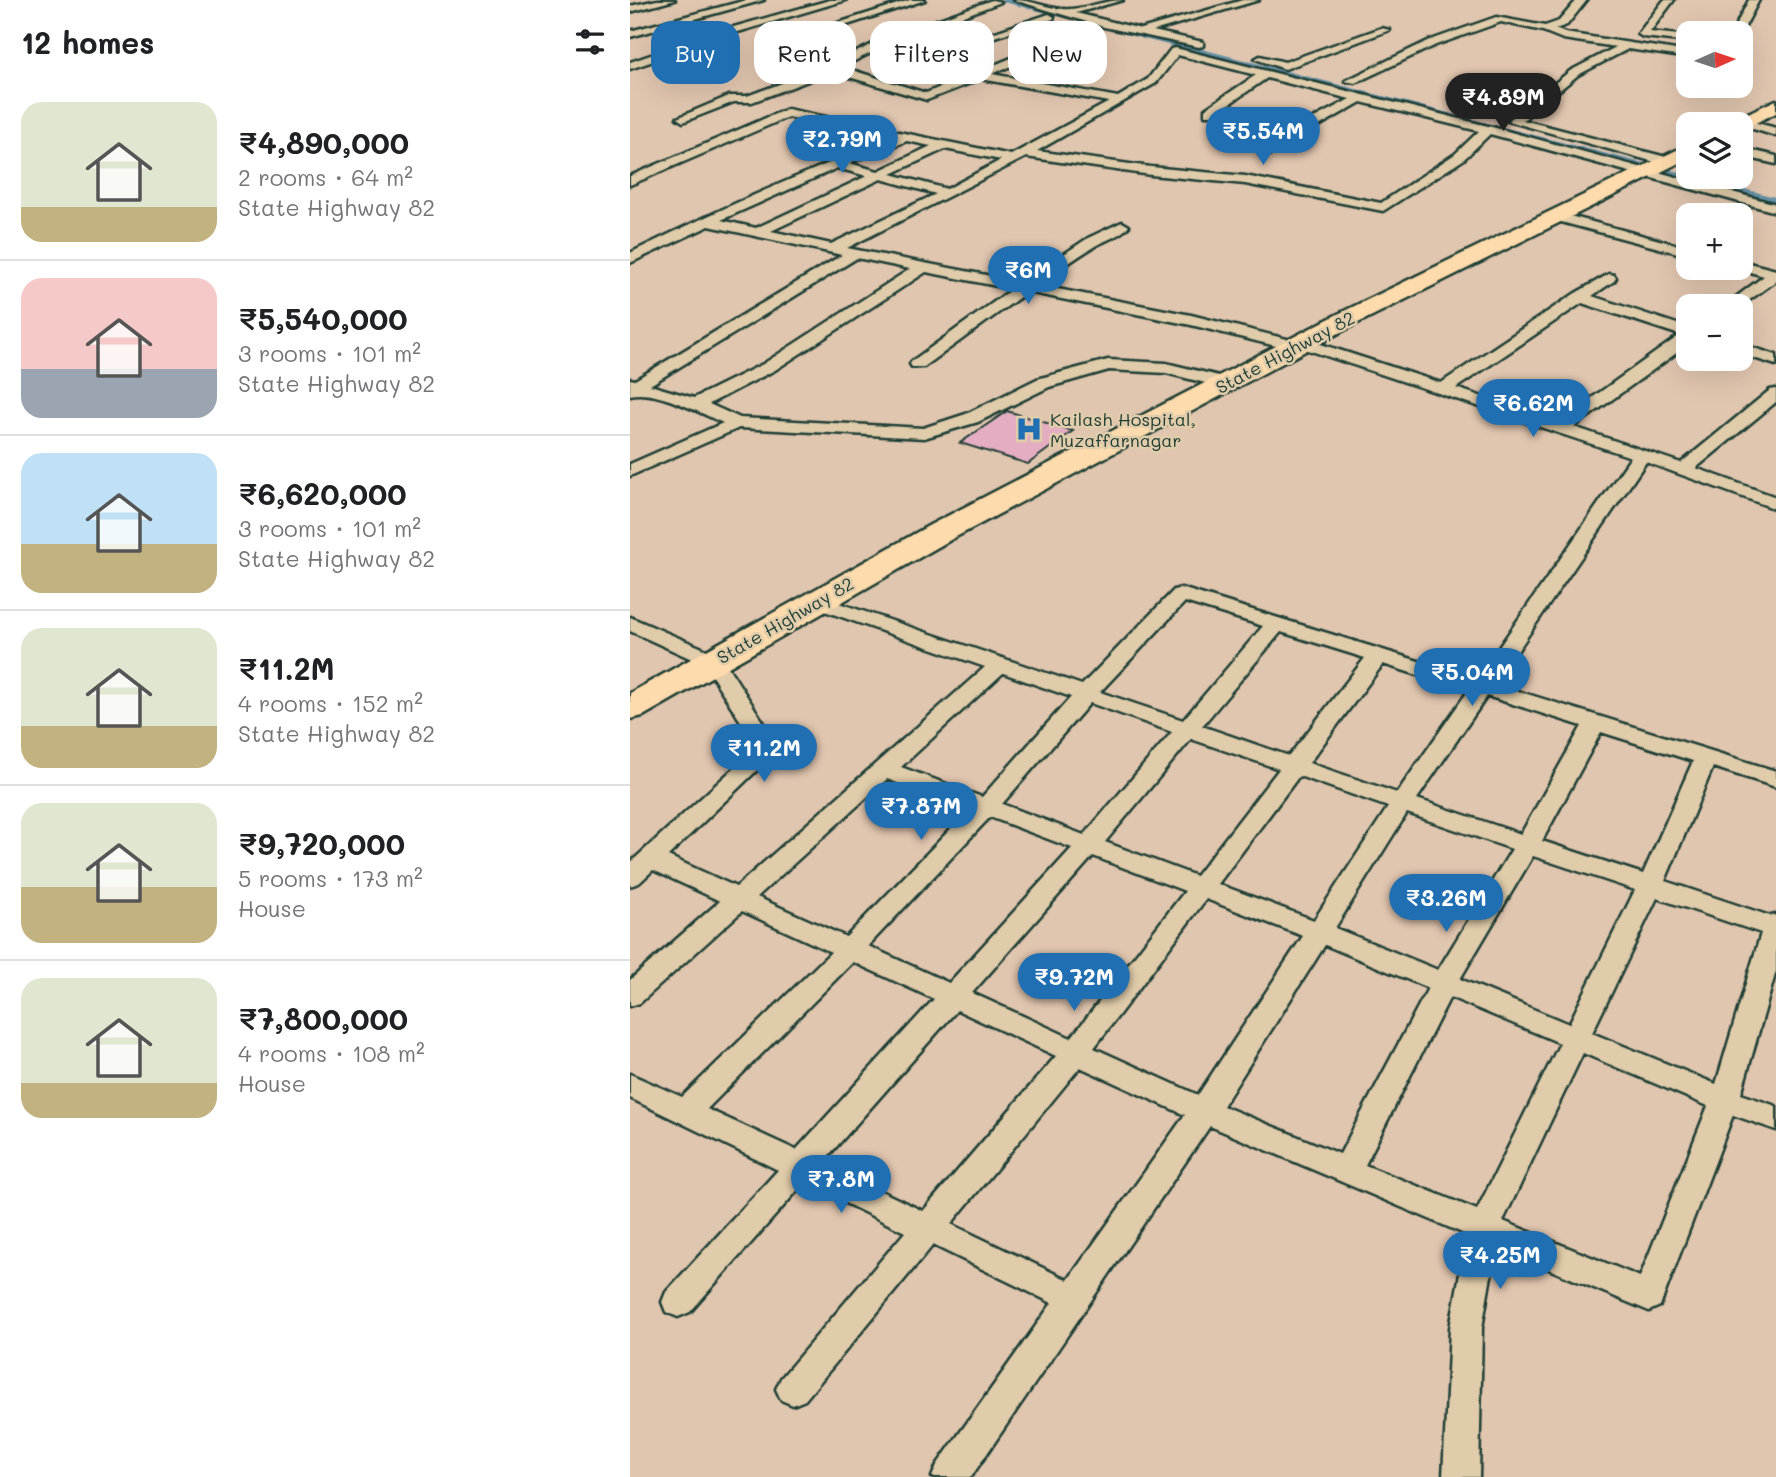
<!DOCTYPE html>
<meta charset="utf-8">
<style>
body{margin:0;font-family:Mali,sans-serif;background:#f2f2f2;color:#202124;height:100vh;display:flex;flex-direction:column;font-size:26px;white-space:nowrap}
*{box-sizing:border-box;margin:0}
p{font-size:23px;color:#757577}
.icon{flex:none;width:38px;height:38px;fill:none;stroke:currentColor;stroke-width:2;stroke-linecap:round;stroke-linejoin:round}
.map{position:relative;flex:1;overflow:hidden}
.details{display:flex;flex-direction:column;background:#fff;width:630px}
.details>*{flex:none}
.guide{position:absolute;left:21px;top:21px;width:665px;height:63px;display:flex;gap:14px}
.needle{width:46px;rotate:87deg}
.controls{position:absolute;left:1046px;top:21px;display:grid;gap:14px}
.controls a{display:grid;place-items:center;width:77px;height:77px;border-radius:14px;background:#fff;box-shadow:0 7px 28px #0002;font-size:35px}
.price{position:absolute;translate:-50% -60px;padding:0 16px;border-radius:24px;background:#1f6fb2;color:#fff;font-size:23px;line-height:46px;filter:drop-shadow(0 2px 4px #0008)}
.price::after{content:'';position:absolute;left:50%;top:42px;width:21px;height:16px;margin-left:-10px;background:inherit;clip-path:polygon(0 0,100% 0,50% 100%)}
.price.active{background:#222;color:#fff}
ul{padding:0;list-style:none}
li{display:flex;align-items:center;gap:21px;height:175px;padding:0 21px}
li+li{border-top:2px solid #e0e0e0}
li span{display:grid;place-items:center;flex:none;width:196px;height:140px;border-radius:21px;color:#555}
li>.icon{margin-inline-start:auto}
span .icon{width:84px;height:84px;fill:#fffc;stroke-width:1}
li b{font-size:30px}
h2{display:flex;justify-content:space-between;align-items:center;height:84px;padding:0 21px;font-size:30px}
.tag{padding:0 24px;border-radius:21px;background:#fff;box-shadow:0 7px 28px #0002;font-size:24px;line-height:63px}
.tag.active{background:#1f6fb2;color:#fff}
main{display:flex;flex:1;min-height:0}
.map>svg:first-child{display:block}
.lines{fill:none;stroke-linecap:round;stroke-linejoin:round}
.stream-far1{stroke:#6590a5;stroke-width:4.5}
.stream{stroke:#6590a5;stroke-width:5}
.building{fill:#e4adc2;stroke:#1f3d34;stroke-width:2}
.minor-casing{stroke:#1f3d34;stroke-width:5}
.primary-casing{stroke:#1f3d34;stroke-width:5}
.minor{fill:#e0ccaa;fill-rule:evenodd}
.primary{fill:#fedbac;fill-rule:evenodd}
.labels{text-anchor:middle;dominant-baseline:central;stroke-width:5;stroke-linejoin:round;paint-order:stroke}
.far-street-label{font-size:18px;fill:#1f3d34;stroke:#e0ccaa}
.far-poi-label{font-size:18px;fill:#1f3d34;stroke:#e0ccaa;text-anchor:start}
</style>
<main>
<section class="details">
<h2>12 homes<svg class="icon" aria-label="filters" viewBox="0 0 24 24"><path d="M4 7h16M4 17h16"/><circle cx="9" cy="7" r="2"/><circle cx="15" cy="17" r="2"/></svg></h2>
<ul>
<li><span style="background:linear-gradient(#dfe7d0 75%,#c2b280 0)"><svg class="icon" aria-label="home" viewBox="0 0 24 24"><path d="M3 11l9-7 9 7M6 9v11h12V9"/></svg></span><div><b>₹4,890,000</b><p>2 rooms · 64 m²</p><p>State Highway 82</p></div></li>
<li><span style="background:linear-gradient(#f6c9c9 65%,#9aa5b1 0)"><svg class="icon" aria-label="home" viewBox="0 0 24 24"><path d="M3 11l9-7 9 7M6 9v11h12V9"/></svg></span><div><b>₹5,540,000</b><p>3 rooms · 101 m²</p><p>State Highway 82</p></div></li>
<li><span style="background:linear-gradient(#bfe0f5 65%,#c2b280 0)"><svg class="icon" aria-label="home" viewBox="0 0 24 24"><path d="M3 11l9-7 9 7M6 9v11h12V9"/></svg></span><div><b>₹6,620,000</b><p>3 rooms · 101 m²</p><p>State Highway 82</p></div></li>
<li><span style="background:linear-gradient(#dfe7d0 70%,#c2b280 0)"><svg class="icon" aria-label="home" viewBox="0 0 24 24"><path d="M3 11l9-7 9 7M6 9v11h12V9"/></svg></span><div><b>₹11.2M</b><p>4 rooms · 152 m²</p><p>State Highway 82</p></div></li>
<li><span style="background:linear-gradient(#dfe7d0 60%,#c2b280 0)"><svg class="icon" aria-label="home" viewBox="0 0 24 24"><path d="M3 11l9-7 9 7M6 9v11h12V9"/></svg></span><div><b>₹9,720,000</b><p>5 rooms · 173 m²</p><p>House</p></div></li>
<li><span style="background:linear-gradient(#dfe7d0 75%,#c2b280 0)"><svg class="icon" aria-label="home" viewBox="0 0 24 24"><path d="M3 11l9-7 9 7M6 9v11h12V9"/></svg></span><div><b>₹7,800,000</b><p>4 rooms · 108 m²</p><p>House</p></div></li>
</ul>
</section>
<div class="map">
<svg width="1146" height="1477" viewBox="0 0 1146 1477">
<rect width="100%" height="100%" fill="#e1c6af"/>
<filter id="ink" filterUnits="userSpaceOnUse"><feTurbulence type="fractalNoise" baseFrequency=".0143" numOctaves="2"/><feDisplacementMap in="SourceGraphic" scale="14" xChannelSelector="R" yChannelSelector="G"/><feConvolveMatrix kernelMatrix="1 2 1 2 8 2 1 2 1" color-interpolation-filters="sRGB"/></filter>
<g filter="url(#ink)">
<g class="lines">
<path class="stream-far1" d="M375,0l88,23
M477,27l542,140"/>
<path class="stream" d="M1012,165l134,35"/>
</g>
<path class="building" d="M377,411l66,20 -45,33 -68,-21z"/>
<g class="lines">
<defs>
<path id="minor" d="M27,0h18l-45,12v-6z
M117,0h17l-134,37v-6z
M200,0h16l-108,32 -108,37v-7l100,-34z
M280,0h15l-128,41 -9,-2z
M362,0l9,2 -110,41 -49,24 84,26 166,-68 4,1v4l-104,44 126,23 30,-18 23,-30 4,-1 317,79 284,77v8l-286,-78 -27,26 -80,51 -138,-27 -94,-9 -125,-18 -179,91 175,34 66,-44 34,-16 7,4c-10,11 -22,13 -34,20 -20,12 -39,26 -58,39l154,30 104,26 7,-3 139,45 133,-89 35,-20 5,1 2,3 -2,3 -22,15 97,32v16l-115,83 107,36 89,-73 6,-1v13l-80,66 80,29v12l-130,-47 -151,222 281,87v16l-63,-20 -48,114 105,35 6,-1v56l-35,123 35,12v24l-43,-15 -73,191 -11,5 -153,-64 -14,81 -3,149h-36l7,-149 17,-93 -257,-109 -239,351h-39l5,-12 115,-162 -119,-58 -128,155 -12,5 -12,-5 -5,-11 5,-11 124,-146 -101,-49 -114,129 -12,5 -12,-5 -4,-10 4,-10 112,-122 -148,-72v-24l52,23 149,-145 -89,-41 -102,92 -10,3v-26l90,-79 -67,-31 -14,13 -9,3v-23l127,-116 -52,-82 -75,-34v-14l91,39 59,92 -112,108 68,31 249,-220 -175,-61 -3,-4 3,-4h14l258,87 92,-95 7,-2 296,91 154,-222 -329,-109 -6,3 -105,-26 -164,-33 -103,75h-12l-2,-3 2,-3 100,-72 -86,-17 -151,98 -66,34 31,14 183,10 43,-14 71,-35 71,-19 58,3 65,16 2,4 -8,5 -59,-15 -57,-3 -60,17 -71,35 -54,16 -185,-10 -109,48v-12l93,-41c-24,-11 -68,-34 -93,-28v-16l5,1 207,-125 -133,-29 -79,37v-10c86,-42 173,-81 262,-115l-104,-21 -158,68v-9l157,-67 224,46 98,-53 -128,-23 -54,21 -95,-28 -80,30h-18l-51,20 -6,-4 52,-22h18l81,-30 55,-27zM548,55l78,20 -51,34v6h8l54,-37 83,21 -79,42 -11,8v6h8l93,-53 118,29 -24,23 -74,49 -136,-27 -94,-9 -114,-16 119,-68zM277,141l24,5 -53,25 -29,-8zM315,149l56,11 -54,29 -56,-15zM207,168l30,8 -111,52 -35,-8zM251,179l55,15 -105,50 -60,-13zM227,258l53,11 -147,95 -69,34 -44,-13zM952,303l98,32 -122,87 -102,-34zM555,602l78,24 -80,94 -83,-28zM651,632l84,26 -76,98 -87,-30zM753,664l85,27 -71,102 -88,-30zM373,673l68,24 -89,100 -81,-30zM857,696l95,30 -61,108 -104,-35zM460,703l82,29 -88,103 -82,-31zM971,732l92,29 -50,113 -101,-33zM561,739l88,30 -83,107 -91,-34zM669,776l89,31 -74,113 -96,-36zM257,779l82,31 -123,127 -89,-40zM777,813l105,36 -74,121 -103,-42zM360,817l82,31 -123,135 -81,-37zM463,856l92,35 -114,147 -99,-45zM903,856l102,34 -66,134 -109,-45zM1027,898l104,35 -45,151 -124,-51zM576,899l97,37 -105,159 -104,-47zM695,945l103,43 -88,166 -117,-48zM223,962l81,37 -138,151 -89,-41zM820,997l110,46 -83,167 -112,-45zM327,1010l99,46 -133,155 -101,-48zM953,1053l125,53 -68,171 -137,-56zM450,1067l105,48 -117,165 -117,-56z
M384,0c18,0 32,8 49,9 17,2 40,-9 60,-9l-47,13 65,16 102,-29h16l-106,31 50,11v4l-4,1 -95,-20z
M947,0h10l-20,25 -12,4 10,4 124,19v6l-61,-9 -50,26 -55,45 147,38v6h-8l-154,-43 62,-50 46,-24 -53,-8 -20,-8 -42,-9 -65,23 -81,38 -10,-2 83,-40 68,-24 49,9 14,-5z
M1034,0h10l-24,32 39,4v6l-46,-5 -5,-3z
M1119,0h10l-18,34 -9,-1z
M419,14l5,3 -1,2 -62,19 -5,-3z
M751,28l9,2 -105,39 -30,-10 5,-3 25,6z
M1112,119l34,9v8l-39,-12 1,-4z
M1111,148l35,8v8l-35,-8z
M925,212l134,36v8l-139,-37v-6z
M1111,261l35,9v11l-35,25h-17l40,-30 -28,-8h5z
M1111,344l35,11v10l-35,-11z"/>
<path id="primary" d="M1146,100v13l-35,17v-6h-11l3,-4z
M1059,144v14l-333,166 -404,215 -309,177 -13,3v-26l300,-168 408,-211z"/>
</defs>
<use href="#minor" class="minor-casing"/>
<use href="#primary" class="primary-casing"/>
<use href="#minor" class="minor"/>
<use href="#primary" class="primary"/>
</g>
</g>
<defs>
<symbol id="hospital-bare" viewBox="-9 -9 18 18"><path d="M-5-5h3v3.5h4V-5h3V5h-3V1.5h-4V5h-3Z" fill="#1f6fb2" stroke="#e0ccaa" stroke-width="2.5" paint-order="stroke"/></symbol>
</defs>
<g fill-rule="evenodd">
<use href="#hospital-bare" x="380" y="410" width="38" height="38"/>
</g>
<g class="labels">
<g class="far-street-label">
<text transform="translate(655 352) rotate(-28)">State Highway 82</text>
<text transform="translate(155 620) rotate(-30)">State Highway 82</text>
</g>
<g class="far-poi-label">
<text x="420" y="419">Kailash Hospital,<tspan x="420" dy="21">Muzaffarnagar</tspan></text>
</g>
</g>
</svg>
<div class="controls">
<a><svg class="needle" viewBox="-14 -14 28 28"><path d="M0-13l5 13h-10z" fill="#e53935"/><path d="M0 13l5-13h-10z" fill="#757577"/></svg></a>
<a><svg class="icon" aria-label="layers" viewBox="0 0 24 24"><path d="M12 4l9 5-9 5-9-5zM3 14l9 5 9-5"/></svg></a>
<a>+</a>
<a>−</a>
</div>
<b class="price active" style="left:873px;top:133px">₹4.89M</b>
<b class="price" style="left:633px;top:167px">₹5.54M</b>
<b class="price" style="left:212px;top:175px">₹2.79M</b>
<b class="price" style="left:398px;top:306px">₹6M</b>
<b class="price" style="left:903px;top:439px">₹6.62M</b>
<b class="price" style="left:842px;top:708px">₹5.04M</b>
<b class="price" style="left:134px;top:784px">₹11.2M</b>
<b class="price" style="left:291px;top:842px">₹7.87M</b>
<b class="price" style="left:816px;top:934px">₹3.26M</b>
<b class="price" style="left:444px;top:1013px">₹9.72M</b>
<b class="price" style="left:211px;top:1215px">₹7.8M</b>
<b class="price" style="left:870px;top:1291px">₹4.25M</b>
<div class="guide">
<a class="tag active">Buy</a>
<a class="tag">Rent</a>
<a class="tag">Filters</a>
<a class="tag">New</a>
</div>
</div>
</main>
